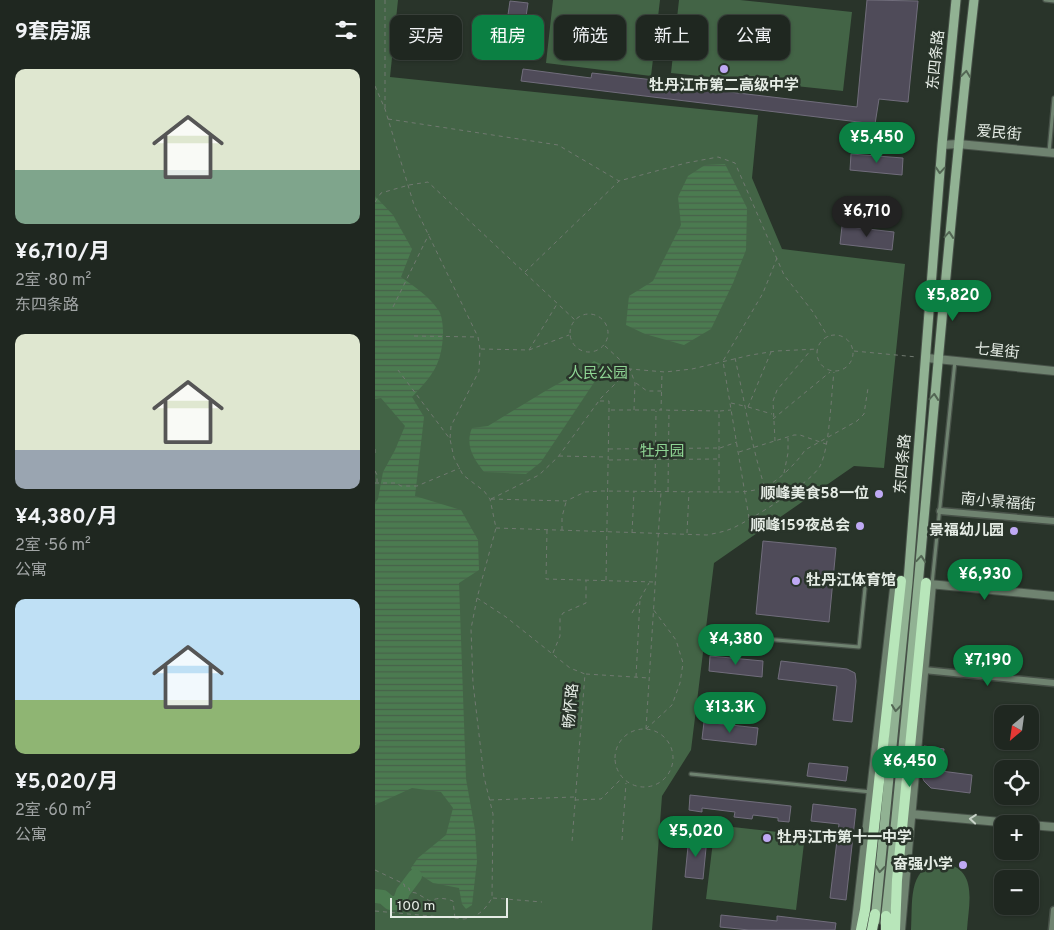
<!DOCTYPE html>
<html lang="zh">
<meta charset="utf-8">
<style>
body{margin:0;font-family:Overpass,"Noto Sans SC",sans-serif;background:#272f29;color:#f1f3f6;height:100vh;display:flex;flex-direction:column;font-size:19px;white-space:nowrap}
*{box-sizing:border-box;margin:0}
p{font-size:16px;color:#a1a5a5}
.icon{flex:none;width:28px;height:28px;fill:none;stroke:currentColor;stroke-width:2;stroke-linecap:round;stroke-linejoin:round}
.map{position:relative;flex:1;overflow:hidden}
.panel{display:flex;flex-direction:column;background:#1f2720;width:375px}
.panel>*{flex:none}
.top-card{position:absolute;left:15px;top:15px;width:475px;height:45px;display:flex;gap:10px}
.needle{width:32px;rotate:209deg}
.controls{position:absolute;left:619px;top:705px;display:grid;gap:10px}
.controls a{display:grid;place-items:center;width:45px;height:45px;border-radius:10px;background:#1f2720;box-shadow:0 1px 4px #0004,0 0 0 1px #3c443e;font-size:25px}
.scale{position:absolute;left:15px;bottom:12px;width:118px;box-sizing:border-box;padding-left:5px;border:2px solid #e5ece5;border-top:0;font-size:14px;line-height:18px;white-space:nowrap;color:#e5ece5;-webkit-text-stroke:4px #29342a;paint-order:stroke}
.price{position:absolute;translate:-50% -42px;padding:0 11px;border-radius:18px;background:#0b8043;color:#fff;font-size:16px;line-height:32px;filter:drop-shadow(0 1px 2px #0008)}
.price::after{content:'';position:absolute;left:50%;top:30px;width:15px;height:11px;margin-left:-8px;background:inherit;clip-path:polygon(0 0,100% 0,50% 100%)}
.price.selected{background:#222;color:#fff}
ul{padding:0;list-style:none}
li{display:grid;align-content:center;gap:10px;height:265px;padding:0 15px}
li span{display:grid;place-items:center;height:155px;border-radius:10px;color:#555}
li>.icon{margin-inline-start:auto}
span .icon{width:90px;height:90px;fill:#fffc;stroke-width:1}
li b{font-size:21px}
h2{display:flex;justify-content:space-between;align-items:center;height:60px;padding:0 15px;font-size:21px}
.pill{padding:0 18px;border-radius:10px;background:#1f2720;box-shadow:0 1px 4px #0004,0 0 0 1px #3c443e;font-size:18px;line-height:45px}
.pill.selected{background:#0b8043;color:#fff}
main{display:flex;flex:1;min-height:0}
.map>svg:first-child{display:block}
.green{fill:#436446}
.water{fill:url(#water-rules)}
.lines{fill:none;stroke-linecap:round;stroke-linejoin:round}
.river{stroke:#4b7b50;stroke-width:14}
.building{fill:#4f4b59;stroke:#716d7c}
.service-casing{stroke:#475148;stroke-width:5.5}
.minor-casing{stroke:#475148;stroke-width:9}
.tertiary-casing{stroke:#475148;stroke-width:10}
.secondary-casing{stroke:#475148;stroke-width:11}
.trunk-casing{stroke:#475148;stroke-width:12}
.path{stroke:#707970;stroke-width:1;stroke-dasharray:4 4;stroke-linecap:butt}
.service{stroke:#6f8370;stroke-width:3}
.minor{stroke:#6f8370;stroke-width:6}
.tertiary{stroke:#6f8370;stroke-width:8}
.secondary{stroke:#91b293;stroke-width:9}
.trunk{stroke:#b8e6ba;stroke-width:10}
.oneway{stroke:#536654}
.oneway2{stroke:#c8d2c8}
.poi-dot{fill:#bfa9f4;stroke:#29342a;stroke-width:2}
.labels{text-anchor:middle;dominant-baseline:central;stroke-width:5;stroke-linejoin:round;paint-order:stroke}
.street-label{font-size:15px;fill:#e5ece5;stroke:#29342a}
.poi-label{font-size:15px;font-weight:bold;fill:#e5ece5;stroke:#29342a;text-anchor:end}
.park-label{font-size:15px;fill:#8fd594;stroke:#29342a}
</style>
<main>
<section class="panel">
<h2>9套房源<svg class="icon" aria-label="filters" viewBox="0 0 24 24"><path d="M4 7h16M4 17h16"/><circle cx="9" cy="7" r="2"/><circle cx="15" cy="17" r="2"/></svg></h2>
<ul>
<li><span style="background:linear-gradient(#dfe7d0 65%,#7fa58c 0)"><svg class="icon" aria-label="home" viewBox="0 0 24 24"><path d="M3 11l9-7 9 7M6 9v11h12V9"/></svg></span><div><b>¥6,710/月</b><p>2室 · 80 m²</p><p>东四条路</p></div></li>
<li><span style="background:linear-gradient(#dfe7d0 75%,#9aa5b1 0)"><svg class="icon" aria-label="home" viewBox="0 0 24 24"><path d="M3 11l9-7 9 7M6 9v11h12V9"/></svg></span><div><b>¥4,380/月</b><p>2室 · 56 m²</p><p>公寓</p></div></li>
<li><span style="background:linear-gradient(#bfe0f5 65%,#8fb573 0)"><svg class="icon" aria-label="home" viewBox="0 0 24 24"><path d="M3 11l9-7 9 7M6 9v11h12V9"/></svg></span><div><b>¥5,020/月</b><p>2室 · 60 m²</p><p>公寓</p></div></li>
</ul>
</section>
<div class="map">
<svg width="679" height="930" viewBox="0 0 679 930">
<defs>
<pattern id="water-rules" width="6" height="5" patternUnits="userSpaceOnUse" patternTransform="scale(1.25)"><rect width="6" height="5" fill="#4b7b50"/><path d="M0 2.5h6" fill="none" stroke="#48614a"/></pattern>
</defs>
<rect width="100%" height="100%" fill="#29342a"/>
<path class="green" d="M0,0h23l-8,77 368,38 -6,63 30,71 123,15 -21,204 -30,-2 -140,97 -23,187 -29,46 -10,134h-277z
M178,0h107l-9,76 -105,-13z
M304,0h61l112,12 -9,79 -172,-18z
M340,825l90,10 -9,75 -90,-11z
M564,862c40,5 30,39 28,68h-56c2,-27 -4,-61 28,-68z"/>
<path class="water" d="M350,164l22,44 -1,42 -13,33 -22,46 -27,16 -39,-11 -19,-9 3,-29 24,-15 28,-56 -3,-28 10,-21 17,-11z
M0,196l18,19 19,34 -11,28c14,10 28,19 38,34 3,5 4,15 4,22 -1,31 -10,42 -31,64l12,20 -9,79 46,14 17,30 1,30 -20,13 7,196 9,51 2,31 -5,44 -6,4 -4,-5 -3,-16 -26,-5 -11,-7 -6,2 -5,-10 7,-10 28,-23 7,-27 -12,-16 -29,-4 -37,17v-302l3,-4 5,-27 12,-22 10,-24 -24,-28 -6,1z
M219,361l11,5 -64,96 -15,12 -42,-2c-11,-14 -19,-27 -12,-44l16,-2 59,-36 32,-18z"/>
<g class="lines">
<path class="river" d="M0,896l8,1 7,6h9l4,-11 12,-16"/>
</g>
<path class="building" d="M492,0l51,1 -10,101 -29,-3 -4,25 -354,-43 2,-12 68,9 1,-5 62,7 -1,3 204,24z
M135,1l18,2 -8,55 -18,-2z
M476,154l52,4 -1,17 -52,-5z
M467,226l52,6 -2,18 -52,-6z
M388,541l73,7 -7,74 -73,-8z
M335,656l53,5 -1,16 -53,-6z
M406,661l66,8 8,4 1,8 -4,41 -19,-2 4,-34 -59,-7z
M329,722l54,6 -2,17 -54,-6z
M549,746l20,3 -3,22 31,4 -2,18 -39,-5 -7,-7 -3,-7z
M434,763l39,4 -2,14 -39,-5z
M315,795l101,11 -2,16 -11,-1v-3l-25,-3 -1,4 -18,-2 1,-5 -33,-4v4l-13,-2z
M438,804l43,5 -10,91 -16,-2 9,-74 -28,-3z
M314,836l18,2 -4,41 -18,-2z
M346,915l56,6v-5l59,7 -1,7h-86l-29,-3z"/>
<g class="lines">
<defs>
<path id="service" d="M670,0l9,1
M674,152l5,-54
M557,584l23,-223
M356,636l128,11 7,-69 29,2
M316,774l180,18"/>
<path id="minor" d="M565,511l114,10
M549,670l130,13
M677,930l2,-20"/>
<path id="tertiary" d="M567,145l16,-1 96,9
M552,358l127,13
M554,584l125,12
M536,814l111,10
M655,825l24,2
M480,930l40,-350
M526,930l31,-346"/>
<path id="secondary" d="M500,921l33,-339 34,-437 14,-145
M510,923c34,-307 54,-616 89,-923"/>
<path id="trunk" d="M511,916v14
M486,930l4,-20 36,-329
M497,930l3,-16
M520,930l2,-50 29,-297"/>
</defs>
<use href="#service" class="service-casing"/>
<use href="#minor" class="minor-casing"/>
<use href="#tertiary" class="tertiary-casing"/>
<use href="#secondary" class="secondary-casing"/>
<use href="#trunk" class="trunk-casing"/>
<path class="path" d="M10,0v108
M0,86l10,23 29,96 64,132 2,12 -1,22 -28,55 -1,13 -52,-69
M13,119l170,26 61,36 67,-18 32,-6 17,6 49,112 29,37 15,25
M0,202l6,-9 28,-8 19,-3 147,138
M150,272l94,-91
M18,307l36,-73
M195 333a19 19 0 1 1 38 0a19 19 0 1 1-38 0Z
M442 353a18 18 0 1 1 36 0a18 18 0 1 1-36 0Z
M39,336l64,1
M230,346l25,23 5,14 -1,27
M106,349l48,1 40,-15
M154,350l28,-46
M479,351l63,6
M360,358c11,49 18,100 36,147
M261,383l11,8h15
M225,401h9v9l-3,171
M356,403l13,3
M373,407l23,-55
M373,407l24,7
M236,410h50l1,-37
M345,411l11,-1
M398,419l57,-47
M400,441l-2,-40 4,-11 34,-40
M345,448l17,-6
M0,449v4
M234,449l109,-1
M364,452l55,-17h6l26,9
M184,456l48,1
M234,460l108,-1
M0,471l2,4v7
M409,473l4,-20v-15
M0,483h21l5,3h16l43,-18
M293,491l1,-81
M280,492l1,-81
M344,492c31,0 45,1 68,-21 7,-7 13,-13 18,-21l52,-29 7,-7 4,-26
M116,499l48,-24 19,-18 43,-59 29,-29 35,3 27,-3 59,-14 25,-4 42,-2
M116,499l75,2 19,-9 16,-1 118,1v-81l-58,-1
M374,518l-26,-157 40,-68 14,-35
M121,528l211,7c9,-2 17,-3 26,-7 19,-9 78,-45 87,-62 10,-19 11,-71 14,-94
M172,530l-1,49 108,3
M187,530v-13l4,-15
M257,533l2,-41
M312,533l2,-41
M102,598l29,19 64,51 15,6 -13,168
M257,613l17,-30
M178,653l7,-17v-18l3,-5 23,-10v-23
M211,674l63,4
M261,677l4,-78
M240 758a29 29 0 1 1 58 0a29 29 0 1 1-58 0Z
M271,729l15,-237
M271,729l26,-24 8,-22 3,-20 -7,-23 -23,-31
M115,800l84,-3
M200,800l26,-1 21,-21
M247,840l4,-57
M0,870l25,12 1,2h3l1,4h4l1,4 6,1 14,8c9,-4 14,-3 23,0l2,17
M118,898l49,4
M0,911l89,8c14,-2 21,-9 28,-21l1,-84 -9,-37 -11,-94 -2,-54 6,-31 19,-70 -6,-29 -6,-8 -21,-16 -9,-17 -4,-19"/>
<use href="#service" class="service"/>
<use href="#minor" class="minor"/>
<use href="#tertiary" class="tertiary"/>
<use href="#secondary" class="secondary"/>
<use href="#trunk" class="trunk"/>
</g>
<defs><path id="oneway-chevron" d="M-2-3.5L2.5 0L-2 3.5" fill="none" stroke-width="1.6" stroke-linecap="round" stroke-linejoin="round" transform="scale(1.25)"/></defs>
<g class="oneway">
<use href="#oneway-chevron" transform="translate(591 74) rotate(-83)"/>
<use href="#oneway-chevron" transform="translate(565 170) rotate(94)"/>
<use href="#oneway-chevron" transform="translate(574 235) rotate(-85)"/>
<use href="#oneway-chevron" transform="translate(559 397) rotate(-85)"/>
<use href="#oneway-chevron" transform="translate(546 559) rotate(-85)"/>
<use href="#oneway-chevron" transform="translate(521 708) rotate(96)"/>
<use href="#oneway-chevron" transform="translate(505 869) rotate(96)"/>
</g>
<use class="oneway2" href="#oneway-chevron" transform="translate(598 819) rotate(-175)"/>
<g class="poi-dot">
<circle cx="349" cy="69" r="5"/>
<circle cx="504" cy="494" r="5"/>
<circle cx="485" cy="526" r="5"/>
<circle cx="639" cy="531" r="5"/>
<circle cx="421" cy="581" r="5"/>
<circle cx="392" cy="838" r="5"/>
<circle cx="588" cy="865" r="5"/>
</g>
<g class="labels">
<g class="street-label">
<text transform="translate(562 60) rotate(-84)">东四条路</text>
<text transform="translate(624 134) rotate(5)">爱民街</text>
<text transform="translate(622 352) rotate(6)">七星街</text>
<text transform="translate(529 464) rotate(-85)">东四条路</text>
<text transform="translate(623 503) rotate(5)">南小景福街</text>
<text transform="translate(197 706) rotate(-85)">畅怀路</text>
</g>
<g class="poi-label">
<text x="349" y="86" text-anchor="middle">牡丹江市第二高级中学</text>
<text x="494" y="494">顺峰美食58一位</text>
<text x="475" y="526">顺峰159夜总会</text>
<text x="629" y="531">景福幼儿园</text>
<text x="431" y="581" text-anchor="start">牡丹江体育馆</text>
<text x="402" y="838" text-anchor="start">牡丹江市第十一中学</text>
<text x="578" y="865">奋强小学</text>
</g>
<g class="park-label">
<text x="223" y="374">人民公园</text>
<text x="287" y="452">牡丹园</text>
</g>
</g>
</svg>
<div class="controls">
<a><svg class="needle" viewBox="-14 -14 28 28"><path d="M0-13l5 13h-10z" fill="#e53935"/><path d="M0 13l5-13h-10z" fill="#a1a5a5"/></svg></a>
<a><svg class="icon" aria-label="locate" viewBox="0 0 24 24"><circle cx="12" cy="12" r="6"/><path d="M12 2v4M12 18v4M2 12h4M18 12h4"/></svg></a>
<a>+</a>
<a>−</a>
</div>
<div class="scale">100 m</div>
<b class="price" style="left:502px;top:164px">¥5,450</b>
<b class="price selected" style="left:492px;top:238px">¥6,710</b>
<b class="price" style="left:578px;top:322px">¥5,820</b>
<b class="price" style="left:610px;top:601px">¥6,930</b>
<b class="price" style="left:361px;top:666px">¥4,380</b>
<b class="price" style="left:613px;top:687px">¥7,190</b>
<b class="price" style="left:355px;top:734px">¥13.3K</b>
<b class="price" style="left:535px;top:788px">¥6,450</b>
<b class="price" style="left:321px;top:858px">¥5,020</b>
<div class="top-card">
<a class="pill">买房</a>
<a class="pill selected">租房</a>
<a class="pill">筛选</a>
<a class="pill">新上</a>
<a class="pill">公寓</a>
</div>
</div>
</main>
